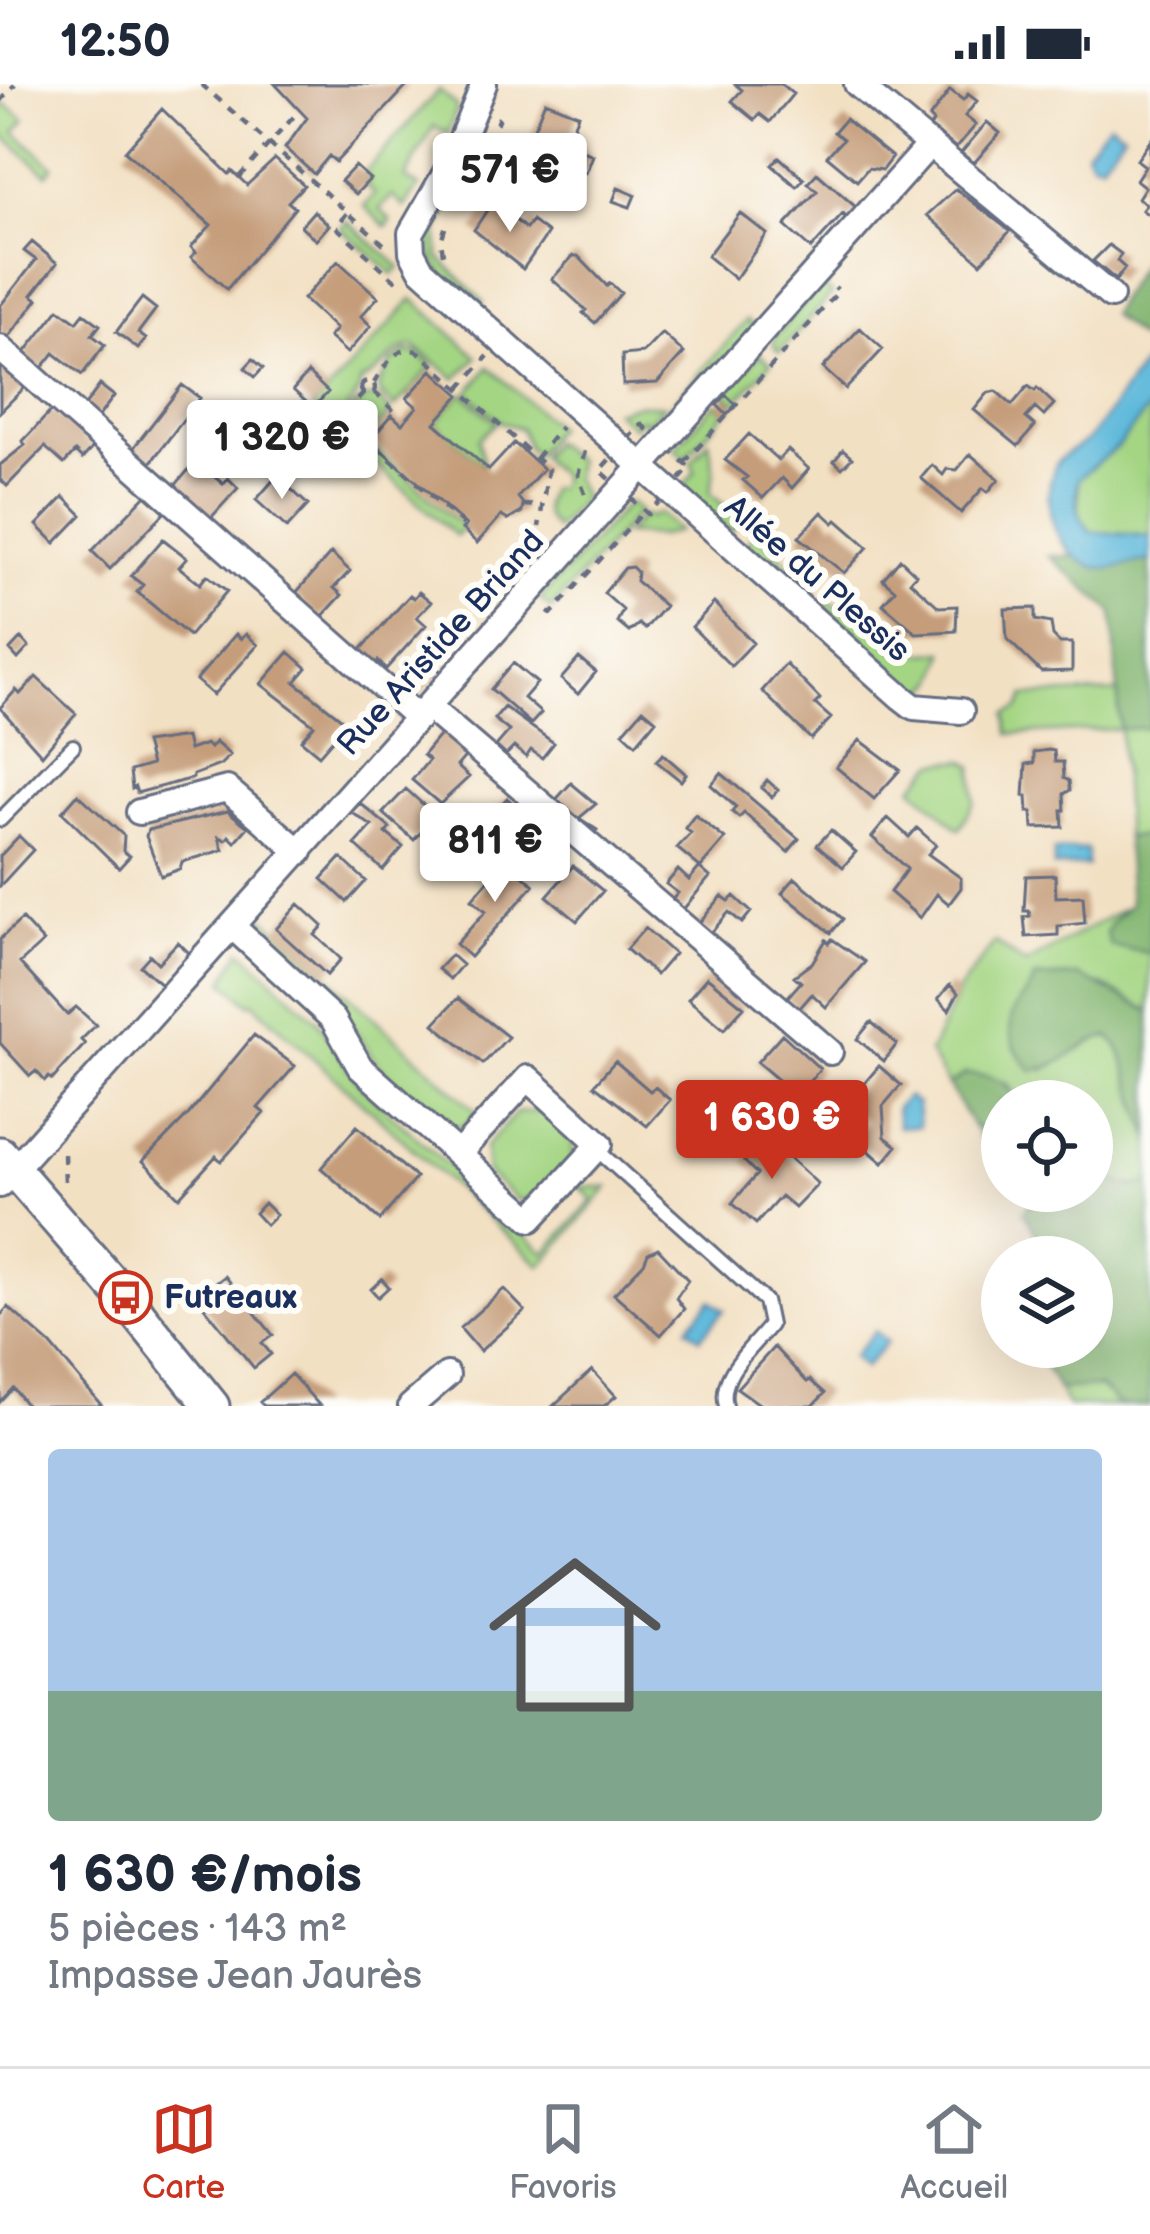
<!DOCTYPE html>
<html lang="fr">
<meta charset="utf-8">
<style>
body{margin:0;font-family:"Balsamiq Sans",sans-serif;background:#f2f2f3;color:#1f2937;height:100vh;display:flex;flex-direction:column;font-size:45px;white-space:nowrap}
*{box-sizing:border-box;margin:0}
p{font-size:39px;color:#747a83}
.icon{flex:none;width:66px;height:66px;fill:none;stroke:currentColor;stroke-width:2;stroke-linecap:round;stroke-linejoin:round}
.map{position:relative;height:1322px;overflow:hidden}
.side{display:flex;flex-direction:column;background:#fff;flex:1}
.side>*{flex:none}
.fabs{position:absolute;left:981px;top:996px;display:grid;gap:24px}
.fabs a{display:grid;place-items:center;width:132px;height:132px;border-radius:50%;background:#fff;box-shadow:0 12px 48px #0002;font-size:60px}
.price{position:absolute;translate:-50% -102px;padding:0 27px;border-radius:12px;background:#fff;color:#222;font-size:39px;line-height:78px;filter:drop-shadow(0 3px 6px #0008)}
.price::after{content:'';position:absolute;left:50%;top:72px;width:36px;height:27px;margin-left:-18px;background:inherit;clip-path:polygon(0 0,100% 0,50% 100%)}
.price.selected{background:#c8321e;color:#fff}
ul{padding:0;list-style:none}
li{display:grid;align-content:center;gap:24px;height:636px;padding:0 48px}
li span{display:grid;place-items:center;height:372px;border-radius:12px;color:#555}
li>.icon{margin-inline-start:auto}
span .icon{width:216px;height:216px;fill:#fffc;stroke-width:1}
li b{font-size:51px}
.status{display:flex;justify-content:space-between;align-items:center;height:84px;padding:0 60px;background:#fff;direction:ltr}
.status svg{height:33px;fill:currentColor}
.menu{display:flex;justify-content:space-around;align-items:center;height:168px;border-top:3px solid #e0e1e3;background:#fff;font-size:33px;color:#747a83}
.menu a{display:grid;justify-items:center;gap:6px}
.menu .selected{color:#c8321e}
.map>svg:first-child{display:block}
.green{fill:#a4d583;stroke:#608270;stroke-width:3}
.forest{fill:#83b671;stroke:#4f7268;stroke-width:3}
.water{fill:#5cb8da;stroke:#3c749c;stroke-width:3}
.building{fill:#c59d7a}
.lines{fill:none;stroke-linecap:round;stroke-linejoin:round}
.lane-casing{stroke:#666d81;stroke-width:18}
.street-casing{stroke:#666d81;stroke-width:30}
.secondary-casing{stroke:#666d81;stroke-width:39}
.path{stroke:#666d81;stroke-width:4.5;stroke-dasharray:9 9;stroke-linecap:butt}
.lane{stroke:#fff;stroke-width:12}
.street{stroke:#fff;stroke-width:24}
.secondary{stroke:#fff;stroke-width:33}
.labels{text-anchor:middle;dominant-baseline:central;stroke-width:12;stroke-linejoin:round;paint-order:stroke}
.street-label{font-size:33px;fill:#1b2f5e;stroke:#fdfcf7}
.poi-label{font-size:33px;font-weight:bold;fill:#1b2f5e;stroke:#fdfcf7;text-anchor:start}
</style>
<div class="status"><b>12:50</b><svg viewBox="0 0 49 12"><path d="M0 12V9h3v3zM5 12V6h3v6zM10 12V3h3v9zM15 12V0h3v12zM26 1h20v11H26zM47 4h2v5h-2z"/></svg></div>
<div class="map">
<svg width="1150" height="1322" viewBox="0 0 1150 1322">
<rect width="100%" height="100%" fill="#fdfcf7"/>
<filter id="ink" filterUnits="userSpaceOnUse"><feTurbulence type="fractalNoise" baseFrequency=".00833" numOctaves="2"/><feDisplacementMap in="SourceGraphic" scale="24" xChannelSelector="R" yChannelSelector="G"/><feConvolveMatrix kernelMatrix="1 2 1 2 8 2 1 2 1" color-interpolation-filters="sRGB"/></filter>
<filter id="wash" filterUnits="userSpaceOnUse"><feTurbulence type="fractalNoise" baseFrequency=".004" numOctaves="4" result="noise"/><feDisplacementMap in="SourceGraphic" scale="48" xChannelSelector="R" yChannelSelector="G"/><feGaussianBlur stdDeviation="2.7" result="paint"/><feColorMatrix in="noise" values="0 0 0 0 0 0 0 0 0 0 0 0 0 0 0 0 0 1.4 0 .05"/><feComposite in="paint" operator="in"/></filter>
<g filter="url(#wash)">
<rect width="100%" height="100%" fill="#f2e0c3"/>
<path class="green" d="M439,6l18,17 -9,26 -14,-7 -29,52 14,9 -15,20 -12,-11 -12,13 11,12 -5,6 -22,-21 11,-12 -10,-9 4,-6 -6,-5z
M5,20l20,15 -10,13 38,34 -6,8 -47,-41v-24z
M446,114l8,2 -16,31 1,26 45,45 -5,7c-43,-40 -67,-53 -33,-111z
M346,137l54,46 -7,7 -53,-46z
M825,204l7,6 -52,58 -6,-5v-9l42,-47z
M413,215l64,58 -21,22 -42,-33c-26,3 -31,28 -53,35l-3,13 -11,14 -1,13 20,20 -7,8 -46,-41z
M747,236l8,7 -95,107 -9,-7z
M406,268l11,1 15,13 -37,41 -14,-12 -2,-10 13,-23z
M760,270l11,9 -36,40 -11,-10z
M489,283l67,60 -20,28 -8,-7 -7,-19 -20,-7 -33,-29z
M462,309l34,30 -17,16 5,27 -49,-43z
M366,314h10l15,14 -22,24 -18,-16 3,-13z
M715,319l10,10 -40,45 -10,-10z
M638,320l25,1 -16,18 -6,-4 -7,8 -19,-16z
M1150,323v129l-58,-4 -13,-16 -1,-37 40,-33z
M709,357l5,30 -4,22 31,27 -10,12 -50,-44 14,-16 -4,-10z
M552,358l24,18 -2,19 9,20 -27,30c-15,-13 -14,-23 -7,-40l8,-2 4,-10 -21,-20z
M376,366l88,78 -8,8 -87,-78z
M629,418l10,9 -88,98 -11,-10z
M659,429l19,18 -18,5 -35,-2 19,-19 6,2z
M755,449l61,55 -10,12 -61,-56z
M844,516l58,54 43,-2c-4,20 -9,42 -33,40l-91,-80 9,-11 7,6z
M1118,608l2,36h30v108l-24,1 -6,-108 -111,5 -2,-20 13,-6 5,-12z
M965,676l8,6 2,36 -16,27 -46,-42 22,-24z
M1130,821l-19,18v23l39,7v58l-48,-26 -68,-6 -4,13 -10,8 24,70 54,-32 12,-1 10,12 30,90v43l-17,4 -41,-11v-74h-74l-10,-17 -43,-10 -17,11 -19,-32 31,-65 35,-46 30,22z
M260,830l217,198 -14,15h-16l-68,-61 -44,-64 -73,-70z
M241,866l77,71 44,67 183,165 48,-53 -13,-13h29l-68,79 -289,-264 -3,2 -25,-23z
M547,1027l25,24 2,32 -24,24 -32,10 -31,-28 -2,-26 31,-34z
M973,1042l29,6v43z
M1083,1301l17,2 20,19h-52l-10,-17z"/>
<path class="forest" d="M1150,165v98l-40,-33z
M1049,472h29l11,8 61,-3v167l-30,1 -7,-117z
M1150,752v117l-39,-7 -5,-13 5,-10 19,-19 -4,-67z
M1079,892l71,35v128l-30,-90 -10,-12c-29,2 -47,33 -78,33 -19,-18 -30,-43 -14,-66 7,-11 14,-13 16,-26z
M965,990c26,1 39,4 53,27h-16v31l-29,-6 -25,-41z
M1092,1091l40,11 18,-4v224h-30l-20,-19 -42,2 -24,-42h58v-90h-58l-3,-6 11,-9 -18,-30 14,-21h54z"/>
<path class="water" d="M1109,38l15,11 -23,30 -10,-2 -5,-10z
M1150,272v51l-32,39 -40,33c-3,22 -2,36 13,53l59,4v25c-17,0 -38,11 -55,6 -40,-12 -56,-64 -40,-100 6,-15 24,-18 34,-29 23,-26 38,-56 61,-82z
M1087,765v17l-33,1v-16z
M907,1012l10,8 2,22 -21,1 -2,-19z
M711,1216l13,10 -24,28 -13,-10z
M875,1247l12,11 -23,26 -12,-11z"/>
<g id="blocks">
<path class="building" d="M275,0h134l-73,78 -7,-6 -15,18 -29,-26 22,-30z
M735,0h46l12,10 -23,28 -10,-8 -5,6 -23,-19 10,-11z
M950,6l13,10 5,-6 9,7 -12,15 11,9 -20,23 -26,-21 3,-5 -4,-4z
M545,17l33,13 -12,30 27,11 -7,18 -60,-25z
M162,25l67,65 3,-3 15,14 28,-26 29,26 -16,17 7,6 -68,81 -36,-32 5,-5 -5,-5 20,-22 -86,-74z
M845,35l47,38 -10,13 -14,-2 -11,13 -30,-25 16,-17 -9,-7z
M987,38l13,11 -26,30 -13,-10z
M1150,57v75l-8,-6 4,-5 -8,-7 7,-11 -9,-7 9,-14 -8,-6z
M779,73l25,22 -7,8 -25,-22z
M355,82l15,13 -14,15 -15,-13z
M817,89l41,36 -9,11 -6,-6 -32,35 -26,-23 32,-35 -9,-8z
M618,104l17,7 -5,12 -17,-6z
M956,105l54,42 -29,32 -54,-48z
M493,117l33,28 6,-8 16,12 -25,36 -49,-39z
M314,127l15,14 -13,15 -15,-14z
M740,129l27,21 -32,45 -28,-23z
M32,158l25,21 -25,32 6,4 -32,42 -6,-6v-29l36,-46 -12,-9z
M1109,161l12,9 -4,7 8,7 -9,12 -23,-19z
M573,172h5l29,30 3,-3 11,10 -26,30 -12,-10 3,-3 -34,-31z
M338,177l40,36 -17,19 10,10 -24,27 -18,-16 7,-8 -33,-30z
M142,214l14,11 -18,24 8,6 -8,10 -22,-17z
M59,225l18,13 7,-9 16,12 -8,10 13,10 -23,30 -28,-22 -14,18 -17,-16z
M860,244l23,21 -37,40 -23,-21z
M662,249l22,20 -27,30 -34,2 -1,-30 21,-2z
M253,275l10,9 -8,9 -10,-9z
M0,281l25,22 -25,25z
M432,286l28,25 -25,28 54,47 25,-27 29,26 -25,28 5,7 -1,8 -14,8 -7,-4 -24,27 -15,-14 4,-4 -96,-85 22,-25 10,9 15,-17 -10,-9z
M308,289l20,19 -15,16 -20,-18z
M100,301l14,11 -18,24 -13,-12z
M182,301l18,13 -52,68 -17,-15z
M1028,302l7,5 2,-3 17,16 -10,12 -9,-8 -9,10 9,8 -17,20 -44,-36 14,-17 8,-2 16,14z
M726,311l10,10 -9,10 -10,-10z
M52,326l41,37 -11,12 -7,-7 -11,12 -19,-17 -38,39 -7,-7v-14l25,-20 -2,-4z
M749,350l29,26 10,-10 21,19 -17,19 -10,-10 -19,20 -20,-18 4,-3 -22,-17z
M843,366l9,8 -10,10 -8,-7z
M970,370l29,25 -11,13 -5,-4 -22,25 -40,-35 11,-13 11,10 4,-6 10,1z
M196,377l27,23 5,-6 10,10 -29,32 -36,-32z
M277,392l31,29 -21,23 -31,-28z
M147,410l19,17 -56,58 -18,-18z
M64,413l18,18 -27,28 -18,-18z
M822,428l12,11 3,-3 31,27 -24,26 -45,-36z
M163,455l24,19 -8,9 21,17 7,-9 20,16 -38,45 -52,-44 6,-7 -12,-9z
M331,469l19,18 -16,17 8,7 -21,23 -27,-23z
M900,475l16,15 -6,7 29,26 18,-1 -1,25 -40,2 -33,-29 12,-14 -12,-11z
M632,483l5,5 -1,9 29,25 -20,23 -6,-5 -10,8 -12,-10 6,-12 -19,-17 21,-25z
M419,508l12,10 -14,15 9,8 -40,44 -8,-8 -4,5 -15,-14 51,-57 4,3z
M714,519l39,40 -22,23 -39,-39z
M1035,524v12l16,3 2,13 7,7h12v28l-31,1 -34,-33 -2,-30z
M236,550l5,5 5,-5 12,11 -45,50 -17,-15z
M21,554l8,9 -11,12 -8,-9z
M289,568l18,16 -12,14 52,41 -28,32 -18,-15 13,-15 -53,-41z
M579,574l17,14 -18,22 -17,-15z
M428,576l13,12 -26,30 -13,-12z
M513,579l24,20 -13,15 17,15 -10,11 -40,-35z
M786,580l34,35 -5,5 16,14 -20,21 -49,-48z
M36,593l40,37 -34,41 -42,-47 16,-18 4,4z
M504,623l50,36 -12,15 -11,-8 -5,7 -12,-10 -8,8 -10,-9 13,-15 -15,-12z
M643,625l13,11 -20,24 -13,-12z
M444,646l25,22 -12,14 12,11 -29,27 -28,-24 17,-20 -6,-5z
M186,653l3,13 17,-6 4,4 5,-6 15,13 -10,10 -27,10v3l-56,15 -2,-6 -3,2 -2,-18 21,-6 -6,-22z
M860,656l40,30 -26,29 -38,-32z
M1049,666l5,1 1,11h8l1,16 5,3 1,9 -6,4 1,16h-3l1,17 -30,1 -1,-16h-4l-1,-16h-3l2,-32 8,-1v-11z
M663,670l23,20 -5,7 -25,-20z
M721,689l78,66 -11,13 -44,-39 -5,5 -7,-6 4,-5 -25,-22z
M767,696l11,10 -6,7 -11,-9z
M571,699l25,21 -17,14 18,12 -5,7 -40,-33z
M406,705l22,20 -3,3 8,7 -19,21 -31,-27z
M78,710l46,42 -1,15 7,5 -11,12 -57,-56z
M507,714l10,9 -15,16 -10,-9z
M360,719l30,25 -4,5 17,14 -20,23 -28,-25 17,-19 -21,-14z
M228,727l20,16 -13,15 -6,-6 -3,4 -7,-3 4,13 -41,12 -2,7 -19,7 -15,-40 2,-6z
M695,731l30,24 -25,29 10,9 -29,35 -11,-10 8,-9 -12,-9 12,-14 11,10 11,-13 -23,-19 14,-15 -6,-5z
M888,734l21,19 8,-9 19,17 -8,9 33,24v10l-12,16 -12,-10 -17,24 -30,-26 17,-23 -35,-32z
M831,746l25,22 -13,15 -26,-22z
M19,752l14,14 -33,36v-30z
M341,774l25,23 -19,21 -25,-23z
M506,776l28,25 -64,72 -14,-13 30,-33 -14,-12z
M573,782l30,25 -26,30 -30,-25z
M1055,791l1,22 27,-1 2,27 -27,3v9l-32,2 -2,-20 6,-1 -1,-5h-5l2,-35z
M795,794l48,41 -12,14 -49,-40z
M722,812l7,5 5,-5 17,16 -9,11 -13,-11 -19,22 -12,-10z
M299,820l24,22 -8,9 26,24 -14,16 -51,-46z
M22,835l21,23 -23,21 47,52 9,-8 20,18 -15,15 4,4 -33,36 -3,-3 -4,4 -9,-10 -6,5 -30,-33v-104z
M645,844l29,26 -18,21 -30,-26z
M832,855l33,23 -39,45 -14,-13 -13,15 -13,-10 15,-17 -7,-6 18,-13 14,-23 3,3z
M178,858l12,12 -28,31 -22,-19 10,-11 8,8z
M451,871l11,10 -12,14 -12,-10z
M707,893l37,30 -20,22 -36,-30z
M950,901l8,8 -9,17 -11,-11z
M458,914l50,39 -25,27 -49,-40z
M871,938l26,22 -13,17 -27,-22z
M782,950l38,35 -23,27 -40,-34z
M254,951l41,31 -37,42 6,5 -36,41 -7,7 -5,-5 -37,41 -36,-36 45,-46z
M615,977l35,30 5,-4 15,13 -23,26 -53,-41z
M879,982l22,19 -18,21 2,31 12,9 -14,17 -29,-25 13,-16 -20,-18z
M357,1042l59,52 -36,42 -59,-52z
M766,1053l52,47 -23,24 -14,-12 -25,28 -24,-21 25,-29 -13,-13z
M264,1119l12,12 -10,10 -11,-12z
M658,1164l30,32 -12,18 8,11 -23,26 -47,-41 30,-31 4,-10z
M225,1192l48,59 -11,8 9,11 -17,14 -57,-70z
M382,1195l7,8 -11,10 -7,-8z
M504,1205l21,22 -45,40 -20,-23z
M8,1223l43,38 51,61h-75l-14,-18 -13,14v-86z
M774,1263l33,35 3,-2 15,13 -12,13h-51l-25,-18z
M592,1286l24,26 -12,10h-51z
M291,1290l29,32h-56l-4,-4z"/>
</g>
</g>
<g filter="url(#ink)">
<use href="#blocks" fill-opacity="0" stroke="#666d81" stroke-width="3"/>
<g class="lines">
<defs>
<path id="lane" d="M0,736l73,-74
M596,1065l169,152 5,24c-17,22 -53,51 -44,81"/>
<path id="street" d="M484,0l-32,78 -41,71 1,19 9,17 480,428 13,10 47,4
M857,0l254,212
M0,264l418,370
M428,623l402,345
M139,728l88,-23 73,63
M233,843l100,92 27,48 171,152 69,-75 -72,-66 -69,75
M0,1101l930,-1041
M411,1322l36,-31"/>
<path id="secondary" d="M0,1070l125,144 87,108"/>
</defs>
<use href="#lane" class="lane-casing"/>
<use href="#street" class="street-casing"/>
<use href="#secondary" class="secondary-casing"/>
<path class="path" d="M201,0l185,162
M0,18l15,-18
M483,73l16,-40
M239,93l60,-66
M347,129l-11,14 66,59
M443,170l-2,-13 5,-16
M361 304a7 7 0 1 1 14 0a7 7 0 1 1-14 0Z
M374,299c11,-17 22,-40 45,-31l129,117 -9,58
M460,304l28,-32
M374,308l21,20
M364,309l-15,16v13l116,104
M641,340l49,44 -42,46 -48,-44z
M536,374l25,-31
M684,379l155,-172 -4,-4
M585,410l-7,-19 8,-27
M523,421l17,1
M548,528l3,2 94,-104
M64,1070l1,30"/>
<use href="#lane" class="lane"/>
<use href="#street" class="street"/>
<use href="#secondary" class="secondary"/>
</g>
</g>
<defs>
<symbol id="bus-ring" viewBox="-11 -11 22 22"><circle r="9.5" fill="#fdfcf7" stroke="#c8321e" stroke-width="1.5"/><path d="M-5-6H5V4H4V6H2V4H-2V6H-4V4H-5ZM-3.5-4V0h7V-4ZM-3.5 1.2v1.5H-2V1.2ZM2 1.2v1.5H3.5V1.2Z" fill="#c8321e"/></symbol>
</defs>
<g fill-rule="evenodd">
<use href="#bus-ring" x="96" y="1184" width="59" height="59"/>
</g>
<g class="labels">
<g class="street-label">
<text transform="translate(817 495) rotate(41)">Allée du Plessis</text>
<text transform="translate(441 559) rotate(-48)">Rue Aristide Briand</text>
</g>
<g class="poi-label">
<text x="164" y="1214">Futreaux</text>
</g>
</g>
</svg>
<div class="fabs">
<a><svg class="icon" aria-label="locate" viewBox="0 0 24 24"><circle cx="12" cy="12" r="6"/><path d="M12 2v4M12 18v4M2 12h4M18 12h4"/></svg></a>
<a><svg class="icon" aria-label="layers" viewBox="0 0 24 24"><path d="M12 4l9 5-9 5-9-5zM3 14l9 5 9-5"/></svg></a>
</div>
<b class="price" style="left:510px;top:151px">571 €</b>
<b class="price" style="left:282px;top:418px">1 320 €</b>
<b class="price" style="left:495px;top:821px">811 €</b>
<b class="price selected" style="left:772px;top:1098px">1 630 €</b>
</div>
<section class="side">
<ul>
<li><span style="background:linear-gradient(#a9c7e8 65%,#7fa58c 0)"><svg class="icon" aria-label="home" viewBox="0 0 24 24"><path d="M3 11l9-7 9 7M6 9v11h12V9"/></svg></span><div><b>1 630 €/mois</b><p>5 pièces · 143 m²</p><p>Impasse Jean Jaurès</p></div></li>
</ul>
</section>
<nav class="menu">
<a class="selected"><svg class="icon" aria-label="map" viewBox="0 0 24 24"><path d="M3 6l6-2 6 2 6-2v14l-6 2-6-2-6 2zM9 4v14M15 6v14"/></svg>Carte</a>
<a><svg class="icon" aria-label="saved" viewBox="0 0 24 24"><path d="M7 4h10v16l-5-4-5 4z"/></svg>Favoris</a>
<a><svg class="icon" aria-label="home" viewBox="0 0 24 24"><path d="M3 11l9-7 9 7M6 9v11h12V9"/></svg>Accueil</a>
</nav>
